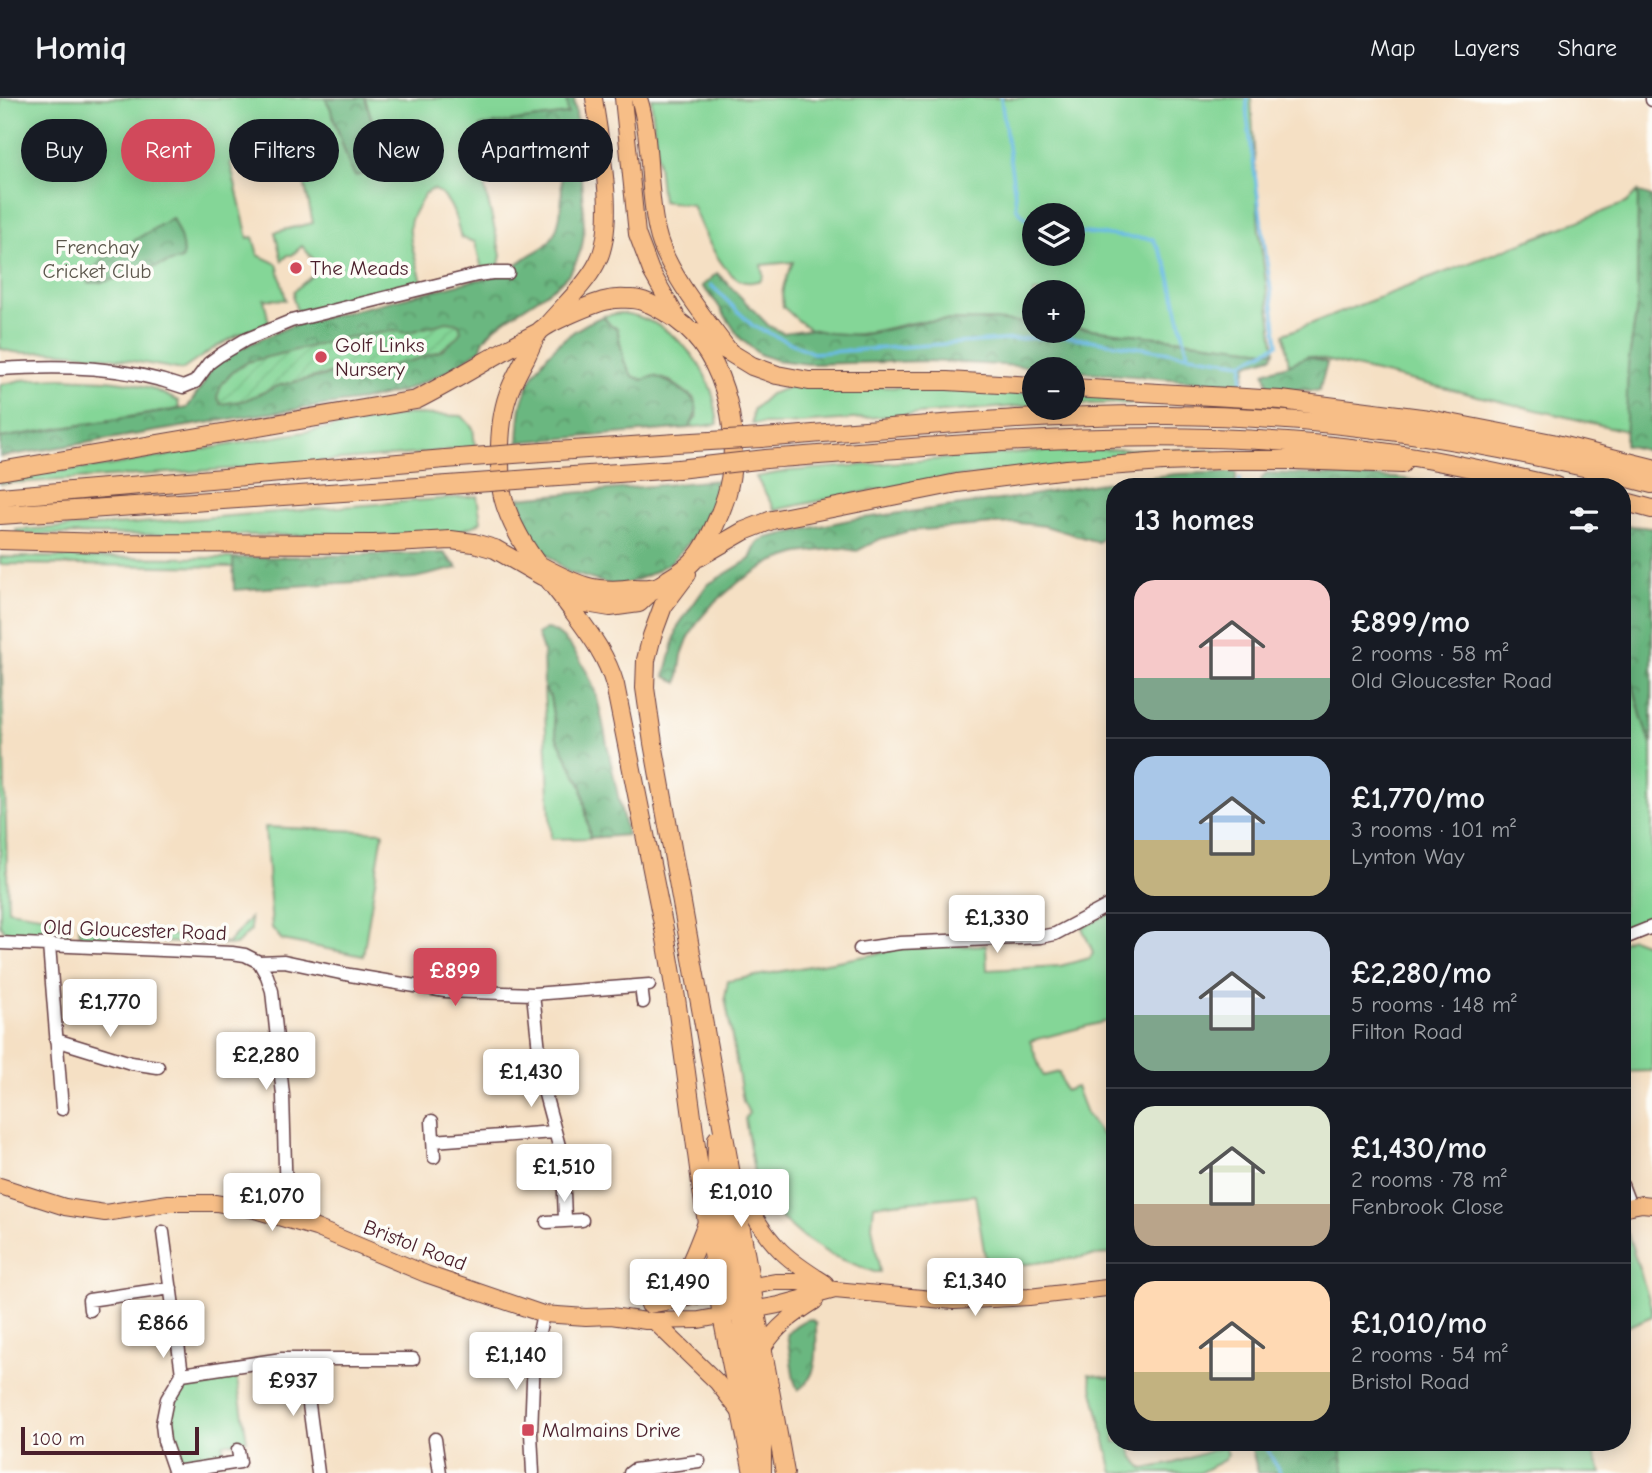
<!DOCTYPE html>
<meta charset="utf-8">
<style>
body{margin:0;font-family:"Comic Neue",sans-serif;background:#242831;color:#f1f3f6;height:100vh;display:flex;flex-direction:column;font-size:26px;white-space:nowrap}
*{box-sizing:border-box;margin:0}
p{font-size:23px;color:#9ea1a6}
.icon{flex:none;width:38px;height:38px;fill:none;stroke:currentColor;stroke-width:2;stroke-linecap:round;stroke-linejoin:round}
.map{position:relative;flex:1;overflow:hidden}
.details{position:absolute;left:1106px;top:380px;width:525px;height:973px;display:flex;flex-direction:column;background:#171b24;border-radius:28px;box-shadow:0 4px 18px #0003}
.details>*{flex:none}
.hud{position:absolute;left:21px;top:21px;width:665px;height:63px;display:flex;gap:14px}
.tools{position:absolute;left:1022px;top:105px;display:grid;gap:14px}
.tools a{display:grid;place-items:center;width:63px;height:63px;border-radius:50%;background:#171b24;box-shadow:0 4px 18px #0003;font-size:35px}
.scale{position:absolute;left:21px;bottom:18px;width:178px;box-sizing:border-box;padding-left:7px;border:4px solid #4a1f2b;border-top:0;font-size:19px;line-height:24px;white-space:nowrap;color:#4a1f2b;-webkit-text-stroke:5px #fdfcf7;paint-order:stroke}
.price{position:absolute;translate:-50% -60px;padding:0 16px;border-radius:7px;background:#fff;color:#222;font-size:23px;line-height:46px;filter:drop-shadow(0 2px 4px #0008)}
.price::after{content:'';position:absolute;left:50%;top:42px;width:21px;height:16px;margin-left:-10px;background:inherit;clip-path:polygon(0 0,100% 0,50% 100%)}
.price.on{background:#d1495b;color:#fff}
ul{padding:0;list-style:none}
li{display:flex;align-items:center;gap:21px;height:175px;padding:0 28px}
li+li{border-top:2px solid #363941}
li span{display:grid;place-items:center;flex:none;width:196px;height:140px;border-radius:21px;color:#555}
li>.icon{margin-inline-start:auto}
span .icon{width:84px;height:84px;fill:#fffc;stroke-width:1}
li b{font-size:30px}
h2{display:flex;justify-content:space-between;align-items:center;height:84px;padding:0 28px;font-size:30px}
.chip{padding:0 24px;border-radius:32px;background:#171b24;box-shadow:0 4px 18px #0003;font-size:24px;line-height:63px}
.chip.on{background:#d1495b;color:#fff}
header{display:flex;align-items:center;gap:42px;box-sizing:border-box;height:98px;padding:0 35px;background:#171b24;border-bottom:2px solid #363941}
header strong{font-size:33px}
nav{display:flex;gap:38px;margin-inline-start:auto;font-size:24px}
.map>svg:first-child{display:block}
.industrial{fill:#d1bdcb}
.green{fill:#84d697;stroke:#677a61;stroke-width:2;fill-rule:evenodd}
.forest{fill:url(#forest-crowns);stroke:#5a6b56;stroke-width:2;fill-rule:evenodd}
.garden{fill:url(#garden-furrows);stroke:#677a61;stroke-width:2}
.lines{fill:none;stroke-linecap:round;stroke-linejoin:round}
.stream{stroke:#6bbbe6;stroke-width:3.5}
.minor-casing{stroke:#643c42;stroke-width:15}
.major-casing{stroke:#643c42;stroke-width:18}
.highway-casing{stroke:#643c42;stroke-width:20}
.minor{stroke:#fff;stroke-width:12}
.major{stroke:#f7be87;stroke-width:16}
.highway{stroke:#f7be87;stroke-width:18}
.highway-bridge-casing{stroke:#643c42;stroke-width:20;stroke-linecap:butt}
.highway-bridge{stroke:#f7be87;stroke-width:18}
.poi-dot{fill:#d1495b;stroke:#fdfcf7;stroke-width:2.5}
.labels{text-anchor:middle;dominant-baseline:central;stroke-width:7;stroke-linejoin:round;paint-order:stroke}
.park-label{font-size:21px;fill:#5b564b;stroke:#fdfcf7}
.poi-label{font-size:21px;fill:#4a1f2b;stroke:#fdfcf7;text-anchor:start}
.street-label{font-size:21px;fill:#4a1f2b;stroke:#fdfcf7}
</style>
<header>
<strong>Homiq</strong>
<nav><a>Map</a><a>Layers</a><a>Share</a></nav>
</header>
<div class="map">
<svg width="1652" height="1375" viewBox="0 0 1652 1375">
<defs>
<pattern id="forest-crowns" width="20" height="18" patternUnits="userSpaceOnUse" patternTransform="scale(1.75)"><rect width="20" height="18" fill="#6bb780"/><path d="M2 6a3 3 0 1 1 6 0M12 15a3 3 0 1 1 6 0" fill="none" stroke="#5a9469"/></pattern>
<pattern id="garden-furrows" width="10" height="10" patternUnits="userSpaceOnUse" patternTransform="scale(1.75)"><rect width="10" height="10" fill="#84d697"/><path d="M-1 1l2-2M0 10L10 0M9 11l2-2" fill="none" stroke="#74b782"/></pattern>
</defs>
<rect width="100%" height="100%" fill="#fdfcf7"/>
<filter id="ink" filterUnits="userSpaceOnUse"><feTurbulence type="fractalNoise" baseFrequency=".0143" numOctaves="2"/><feDisplacementMap in="SourceGraphic" scale="14" xChannelSelector="R" yChannelSelector="G"/><feConvolveMatrix kernelMatrix="1 2 1 2 8 2 1 2 1" color-interpolation-filters="sRGB"/></filter>
<filter id="wash" filterUnits="userSpaceOnUse"><feTurbulence type="fractalNoise" baseFrequency=".00686" numOctaves="4" result="noise"/><feDisplacementMap in="SourceGraphic" scale="28" xChannelSelector="R" yChannelSelector="G"/><feGaussianBlur stdDeviation="1.57" result="paint"/><feColorMatrix in="noise" values="0 0 0 0 0 0 0 0 0 0 0 0 0 0 0 0 0 1.4 0 .05"/><feComposite in="paint" operator="in"/></filter>
<g filter="url(#wash)">
<rect width="100%" height="100%" fill="#f5e0c4"/>
<path class="industrial" d="M1110,448l5,1v169h-2z"/>
<path class="green" d="M0,0h325l5,9 20,60 36,-2 -21,-67h201l3,16 -88,12 7,54 -5,1 18,74 -2,10 -17,4 -7,-27 -14,-4c-5,-19 -9,-41 -28,-49l-9,5c-3,10 -10,16 -13,26 -5,16 7,45 11,62l-125,30 -4,-14 1,-7 27,-23 -19,-22 -10,9h-4l-6,6 -7,-29 38,-9 -11,-51 -43,9 -6,-23 -23,4 18,76 5,-1 5,18 19,9 9,36 -22,-1 5,24 -31,12 -24,13 -32,22c-41,-8 -82,-15 -123,-18 -20,-2 -40,5 -59,-4z
M651,0h600l8,132 16,121 -202,-24v-35h-39v32c-34,-3 -74,-6 -109,-3 -37,4 -75,23 -112,9 -11,-4 -21,-16 -30,-23 -3,-20 3,-28 10,-45l-32,3 2,10 -2,5c-8,2 -14,4 -22,0 -21,-12 -38,-53 -47,-75l-30,-4zM1034,117h39v39h-39z
M1638,94l-1,115 -9,59 -2,65 -318,-75 -19,9 -5,-31 342,-131z
M621,215c7,1 15,2 21,5 31,11 57,39 68,69 5,11 6,25 8,37l-29,4 8,-12 -3,-18 -24,-17 -16,-5 -11,4 -11,-4 -8,-15 -7,-33 -6,-2 -8,-10z
M60,280l47,2 24,3 20,5 27,13 1,8 -179,29v-53l21,-5z
M796,287l172,4 66,4v12l-247,19h-35l1,-14 17,-16z
M1073,297l82,6v2l-82,1z
M409,316l53,2 11,12 2,19 -60,7 -186,15 -229,15v-6l107,-12z
M1135,351l80,2v3l-261,23 -102,17 -77,16 -19,-33 33,-6 253,-20z
M477,398l4,25 -5,4 -32,11 -427,-2 -1,-4 114,-6z
M0,459l233,1v9l-233,-3z
M0,492l8,320 64,10 -4,17 -36,-2 -1,4 -20,-1v-4l-6,-2 -5,-7z
M1622,545l20,76 10,26v175l-30,12z
M544,590l6,9 7,41 25,49 8,51 -39,1z
M265,729l118,5 -20,124 -81,-16 -10,-12z
M1115,812v112h-12l-73,19 13,35 16,-4 6,19 11,-4 10,26 16,22 13,-4v122l-128,16 -12,-74 -101,10 -2,21 8,46h-6l-43,-17 -28,-18 -29,-25h-4l-9,-12 -4,-10 -12,-71 4,-6 -6,-12 -18,-104 3,-16 148,-27 20,-6 90,-3 1,25 73,-4 30,-8 3,-6 -11,-24z
M250,820l1,12 -15,15 -78,-3v-9l70,10z
M79,823l74,11 -3,9 -70,-3z
M1631,840l21,8v125l-30,1v-130z
M1624,1124l28,87v7l-30,13v-106z
M236,1276l11,66 -24,4 1,10 -5,3 -38,7 -9,-34v-21l12,-23 7,-5z
M1089,1276l18,4 8,-1v65h14c1,11 6,19 15,27l30,-6 45,-15h6l3,6 -4,6 -25,13h-86z
M1340,1344h248l14,31h-258z"/>
<path class="forest" d="M325,0h40l21,67 -16,8 -15,3 -5,-9 -20,-60z
M566,0h8l2,14c2,27 4,53 6,80 1,16 3,33 1,48 -1,9 -5,18 -9,26 -14,29 -92,56 -93,83l-37,24 -41,18 -40,9 -121,17 -242,40v-19l187,-30 17,-25 9,-18 11,-9 37,-17 30,-13 184,-46c23,-2 31,-8 49,-21 7,-6 17,-9 23,-15 23,-24 13,-77 11,-107l-54,7 2,34 -18,2 -8,-54 88,-12zM425,230l-73,42 -72,15 -35,15 -24,4c2,-27 5,-28 27,-42l147,-31 11,2z
M1638,94l14,5v255l-27,-7 3,-79 9,-59z
M172,120c6,13 13,27 10,41l-78,23 -16,1 2,-10 13,-14z
M717,175l52,53 14,7 28,-4 19,4 31,2 64,-14 70,-1 39,4v7h39v-4l202,24 -3,6 -25,7 -4,21 -170,-14v-2l-145,-8 -120,3 -32,-4 -17,-6 -19,-16 -24,-36 -14,-16z
M603,218l8,10 6,2 7,33 8,15 11,4 11,-4c11,4 20,8 29,15 18,12 16,20 6,37l-171,14c1,-13 1,-27 4,-39 12,-42 42,-71 81,-87z
M1308,258l19,7 -8,28 -50,-4 -5,-15 24,-7z
M1236,374v14h-121v39l-17,17 -53,-16 -26,-3 -25,1 -85,7 -29,8 -23,12 -17,-3 -41,5 -25,8 -34,20 -28,24 -14,16 -10,18 -6,16 -4,28 -13,-7 13,-50 29,-41 43,-26 7,-16 9,-5 83,-18 172,-23 75,-13 80,-10z
M1266,375l130,5 61,8h-194l-2,-6z
M717,382l-7,29 -17,29 -22,24 -23,13 -22,9 -15,1 -43,-13 -27,-23 -14,-24 -8,-27z
M1622,427l30,3v217l-10,-26 -20,-76z
M444,455l14,15 -43,10 -181,12 -1,-32z
M546,531c20,2 40,39 47,57 7,18 10,39 14,58 6,30 13,61 20,91l-37,3 -8,-51 -25,-49 -7,-41 -6,-9 -1,-37 -6,-17z
M811,1221l5,4c0,23 5,53 -18,67l-4,-10 -7,-45c5,-8 15,-15 24,-16z
M1250,1344h90l4,31h-86z"/>
<path class="garden" d="M447,224l12,2 2,7 -5,7 -16,13 -26,9 -38,9 -35,2 -61,14 -35,15 -24,4 -4,-7 5,-13 11,-12 15,-10 101,-25 46,-6 11,2z"/>
<g class="lines">
<path class="stream" d="M1001,0l16,111 17,17
M1073,134l80,7 14,26 21,89
M711,187l42,41 60,27 249,-17 181,27
M1242,285l1,-20 35,-19 -31,-228v-18
M1240,388v-7
M1264,1344l1,3 15,28"/>
</g>
</g>
<g filter="url(#ink)">
<g class="lines">
<defs>
<path id="minor" d="M1652,0v2
M0,271c62,-4 124,-3 183,18l12,-5 14,-19 11,-8 25,-15 46,-19 186,-46 15,-2h16
M1622,841l30,-12
M0,845l232,10 13,2 14,7 25,-1 66,14 95,16 88,3 116,-9
M49,847l13,164
M860,851l40,-6 140,-6 15,-3 60,-32
M259,864l8,14 5,15 11,104 3,105 -2,17
M641,888l2,16
M533,896l10,93 16,59 4,20 2,54
M56,942l75,23 27,4
M432,1023l2,36
M433,1043l121,-9
M1622,1087l8,21
M547,1124l35,-2
M163,1134l19,142 -15,25 -5,25 2,17 11,32
M90,1212l-1,-10 82,-12
M303,1261l15,114
M182,1276l100,-15h131
M435,1341l5,34
M175,1374l65,-10 -2,-12
M533,1375l-2,-40 3,-78 9,-41
M630,1375l4,-3 65,-9"/>
<path id="major" d="M623,0l14,136 14,37 27,48
M639,0c13,42 8,90 18,133 8,38 48,87 72,119
M546,227c17,-20 39,-39 51,-62 21,-38 3,-122 -3,-165
M735,1083c13,24 25,49 45,69 13,13 29,23 45,33
M0,1088l65,21 40,6 64,-10h47l39,7 61,18 110,46 117,40 43,3 25,-1 35,5 53,-1 80,-15 56,-15
M1622,1110l20,-4 10,1
M656,1204c29,-15 39,-53 51,-82
M649,1207l126,-23h24l36,8 119,11 75,-4 86,-10
M654,1223l63,61 23,30
M763,1250c13,-21 31,-34 52,-47"/>
<path id="highway" d="M696,234l56,34 25,9 32,6h138l87,5
M1073,290l208,12 148,19 123,24 100,25
M761,340c135,-10 270,-24 406,-23 164,1 327,27 485,69
M557,353l119,-8
M766,361c203,-15 406,-36 609,-8 61,8 121,22 181,35
M0,373l416,-71c42,-21 81,-47 123,-68
M558,379l120,-8
M0,399l445,-38
M1622,403l30,8
M0,417l448,-30
M0,442l108,3 266,1 77,-4 23,3 21,6 47,27
M699,459l45,-26 28,-11 185,-37 110,-14 96,-7 60,-2h71l108,4
M539,467c36,19 54,29 95,23 7,0 15,1 21,-1 5,-1 10,-5 14,-8 24,-14 33,-25 44,-50 6,-13 12,-26 15,-40 15,-63 -4,-143 -63,-177 -10,-6 -22,-13 -34,-13 -7,0 -15,-1 -22,1 -13,2 -64,23 -71,33 -5,7 -8,16 -12,24 -6,12 -14,25 -18,38 -9,26 -9,62 -7,89 1,18 9,35 17,50 13,25 32,47 49,69 19,26 39,50 48,82l51,254 10,59 26,193 20,125 31,157
M687,476l-24,32 -11,30 -6,24 -1,28 8,55 132,730
M561,491l25,14 24,4 29,-4 16,-15
M717,1041l-1,40 19,111 -13,26
M752,1188l-12,26 22,134v27"/>
</defs>
<use href="#minor" class="minor-casing"/>
<use href="#major" class="major-casing"/>
<use href="#highway" class="highway-casing"/>
<use href="#minor" class="minor"/>
<use href="#major" class="major"/>
<use href="#highway" class="highway"/>
<defs>
<path id="highway-bridge" d="M676,345l85,-5
M445,361l112,-8
M678,371l88,-10
M448,387l110,-8"/>
</defs>
<use href="#highway-bridge" class="highway-bridge-casing"/>
<use href="#highway-bridge" class="highway-bridge"/>
</g>
</g>
<g class="poi-dot">
<circle cx="296" cy="170" r="7"/>
<circle cx="321" cy="259" r="7"/>
<rect x="521" y="1325" width="14" height="14" rx="3.5"/>
</g>
<g class="labels">
<g class="park-label">
<text x="97" y="149">Frenchay<tspan x="97" dy="24">Cricket Club</tspan></text>
</g>
<g class="poi-label">
<text x="310" y="170">The Meads</text>
<text x="335" y="247">Golf Links<tspan x="335" dy="24">Nursery</tspan></text>
<text x="542" y="1332">Malmains Drive</text>
</g>
<g class="street-label">
<text transform="translate(135 832) rotate(2)">Old Gloucester Road</text>
<text transform="translate(415 1147) rotate(21)">Bristol Road</text>
</g>
</g>
</svg>
<div class="tools">
<a><svg class="icon" aria-label="layers" viewBox="0 0 24 24"><path d="M12 4l9 5-9 5-9-5zM3 14l9 5 9-5"/></svg></a>
<a>+</a>
<a>−</a>
</div>
<div class="scale">100 m</div>
<b class="price" style="left:997px;top:857px">£1,330</b>
<b class="price on" style="left:455px;top:910px">£899</b>
<b class="price" style="left:110px;top:941px">£1,770</b>
<b class="price" style="left:266px;top:994px">£2,280</b>
<b class="price" style="left:531px;top:1011px">£1,430</b>
<b class="price" style="left:564px;top:1106px">£1,510</b>
<b class="price" style="left:741px;top:1131px">£1,010</b>
<b class="price" style="left:272px;top:1135px">£1,070</b>
<b class="price" style="left:975px;top:1220px">£1,340</b>
<b class="price" style="left:678px;top:1221px">£1,490</b>
<b class="price" style="left:163px;top:1262px">£866</b>
<b class="price" style="left:516px;top:1294px">£1,140</b>
<b class="price" style="left:293px;top:1320px">£937</b>
<div class="hud">
<a class="chip">Buy</a>
<a class="chip on">Rent</a>
<a class="chip">Filters</a>
<a class="chip">New</a>
<a class="chip">Apartment</a>
</div>
<section class="details">
<h2>13 homes<svg class="icon" aria-label="filters" viewBox="0 0 24 24"><path d="M4 7h16M4 17h16"/><circle cx="9" cy="7" r="2"/><circle cx="15" cy="17" r="2"/></svg></h2>
<ul>
<li><span style="background:linear-gradient(#f6c9c9 70%,#7fa58c 0)"><svg class="icon" aria-label="home" viewBox="0 0 24 24"><path d="M3 11l9-7 9 7M6 9v11h12V9"/></svg></span><div><b>£899/mo</b><p>2 rooms · 58 m²</p><p>Old Gloucester Road</p></div></li>
<li><span style="background:linear-gradient(#a9c7e8 60%,#c2b280 0)"><svg class="icon" aria-label="home" viewBox="0 0 24 24"><path d="M3 11l9-7 9 7M6 9v11h12V9"/></svg></span><div><b>£1,770/mo</b><p>3 rooms · 101 m²</p><p>Lynton Way</p></div></li>
<li><span style="background:linear-gradient(#c9d6e8 60%,#7fa58c 0)"><svg class="icon" aria-label="home" viewBox="0 0 24 24"><path d="M3 11l9-7 9 7M6 9v11h12V9"/></svg></span><div><b>£2,280/mo</b><p>5 rooms · 148 m²</p><p>Filton Road</p></div></li>
<li><span style="background:linear-gradient(#dfe7d0 70%,#b9a48a 0)"><svg class="icon" aria-label="home" viewBox="0 0 24 24"><path d="M3 11l9-7 9 7M6 9v11h12V9"/></svg></span><div><b>£1,430/mo</b><p>2 rooms · 78 m²</p><p>Fenbrook Close</p></div></li>
<li><span style="background:linear-gradient(#ffd9b3 65%,#c2b280 0)"><svg class="icon" aria-label="home" viewBox="0 0 24 24"><path d="M3 11l9-7 9 7M6 9v11h12V9"/></svg></span><div><b>£1,010/mo</b><p>2 rooms · 54 m²</p><p>Bristol Road</p></div></li>
</ul>
</section>
</div>
